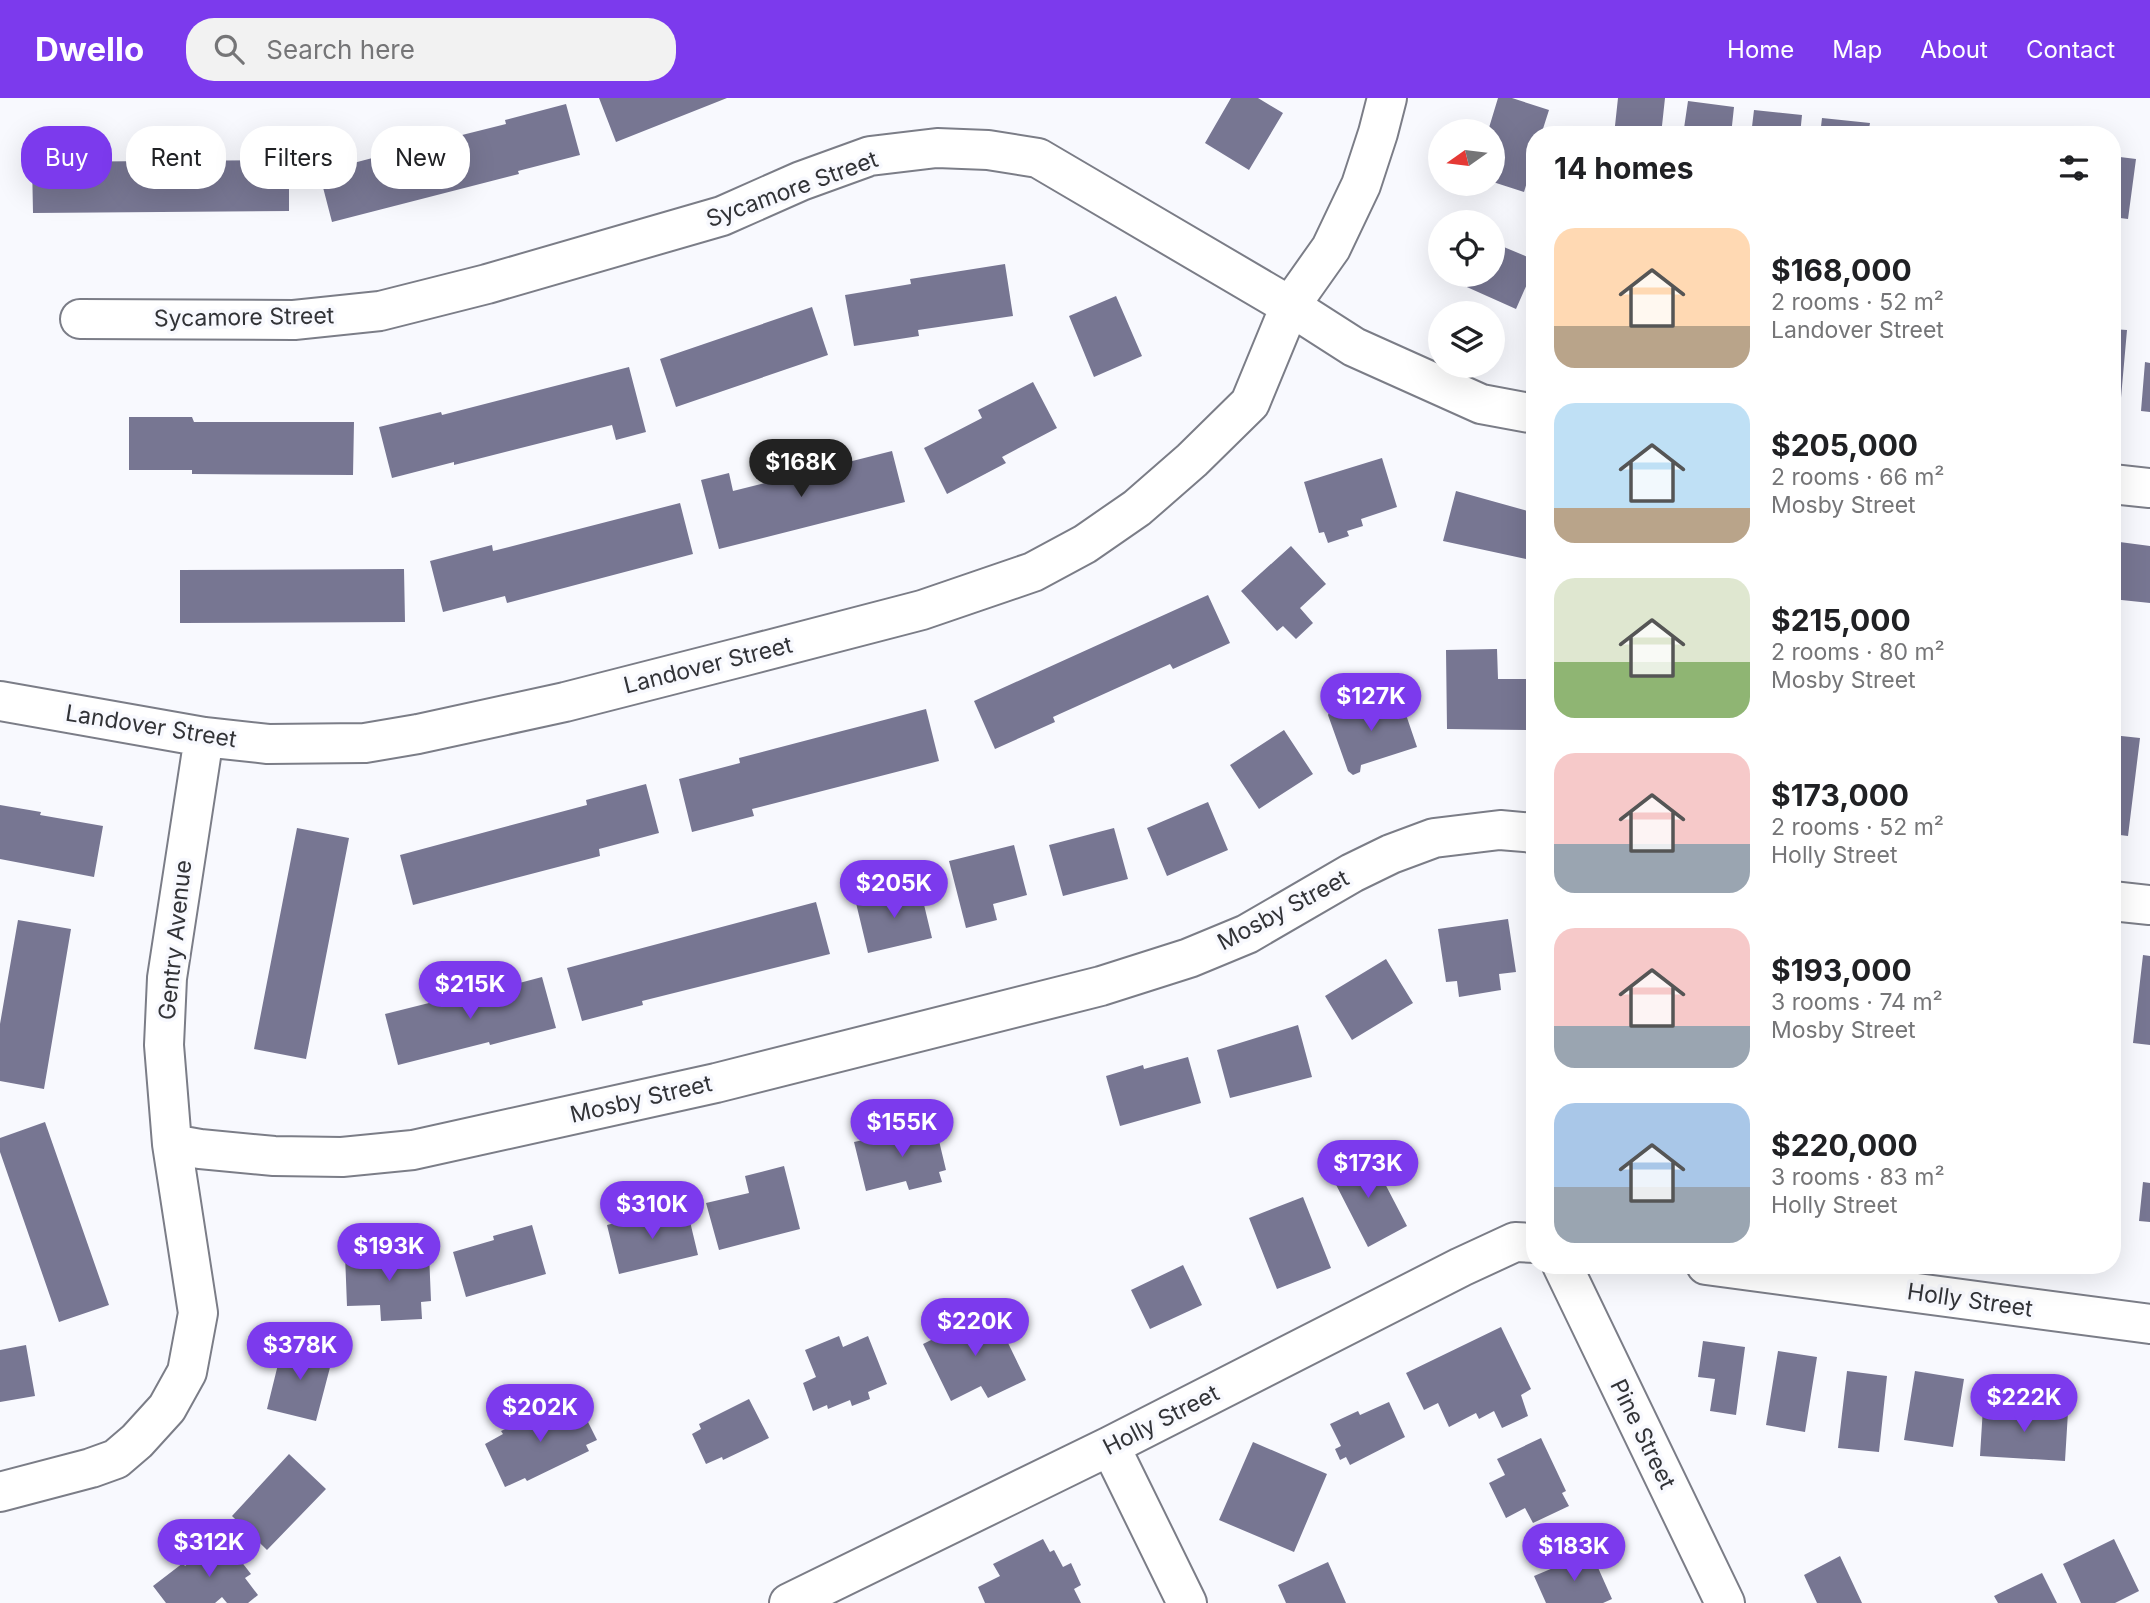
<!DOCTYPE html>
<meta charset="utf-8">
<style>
body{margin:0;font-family:Inter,sans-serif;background:#f2f2f2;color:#202124;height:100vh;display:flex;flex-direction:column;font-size:26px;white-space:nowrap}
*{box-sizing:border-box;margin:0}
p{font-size:23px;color:#757577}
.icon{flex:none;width:38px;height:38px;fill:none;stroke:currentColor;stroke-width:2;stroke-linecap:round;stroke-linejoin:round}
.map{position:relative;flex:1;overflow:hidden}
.sheet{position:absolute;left:1526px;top:28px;width:595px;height:1148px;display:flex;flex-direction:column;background:#fff;border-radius:28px;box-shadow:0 7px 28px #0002}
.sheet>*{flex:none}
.hud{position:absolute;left:21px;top:28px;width:665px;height:63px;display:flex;gap:14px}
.needle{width:46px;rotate:256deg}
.buttons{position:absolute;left:1428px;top:21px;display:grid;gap:14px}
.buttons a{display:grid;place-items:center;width:77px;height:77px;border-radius:50%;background:#fff;box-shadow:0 7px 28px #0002;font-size:35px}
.price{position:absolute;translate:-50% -60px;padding:0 16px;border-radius:24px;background:#7c3aed;color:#fff;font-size:23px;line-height:46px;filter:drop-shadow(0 2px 4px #0008)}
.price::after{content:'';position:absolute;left:50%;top:42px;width:21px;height:16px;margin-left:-10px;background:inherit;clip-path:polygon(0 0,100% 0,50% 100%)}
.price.on{background:#222;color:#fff}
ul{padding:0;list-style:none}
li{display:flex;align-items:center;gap:21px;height:175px;padding:0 28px}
li span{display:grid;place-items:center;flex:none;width:196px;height:140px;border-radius:21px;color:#555}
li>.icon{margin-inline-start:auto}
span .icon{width:84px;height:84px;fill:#fffc;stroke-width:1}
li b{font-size:30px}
h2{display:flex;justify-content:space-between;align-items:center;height:84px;padding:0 28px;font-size:30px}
.tag{padding:0 24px;border-radius:28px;background:#fff;box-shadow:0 7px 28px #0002;font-size:24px;line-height:63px}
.tag.on{background:#7c3aed;color:#fff}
header{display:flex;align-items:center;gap:42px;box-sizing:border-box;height:98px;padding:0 35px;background:#7c3aed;color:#fff}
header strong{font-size:33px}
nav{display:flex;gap:38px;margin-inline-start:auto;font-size:24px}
.search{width:490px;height:63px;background:#f2f2f2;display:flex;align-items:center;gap:18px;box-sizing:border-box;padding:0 24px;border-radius:28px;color:#757577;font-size:26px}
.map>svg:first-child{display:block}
.building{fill:#777692}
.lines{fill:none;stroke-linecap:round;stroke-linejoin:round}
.minor-casing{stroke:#7b7d87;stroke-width:42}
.minor{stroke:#fff;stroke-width:38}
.labels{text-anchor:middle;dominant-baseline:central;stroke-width:7;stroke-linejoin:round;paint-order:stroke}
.street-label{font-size:23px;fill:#323337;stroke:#f8f9fe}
</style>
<header>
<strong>Dwello</strong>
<div class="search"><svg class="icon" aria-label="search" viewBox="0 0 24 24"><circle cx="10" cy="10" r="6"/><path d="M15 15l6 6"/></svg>Search here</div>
<nav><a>Home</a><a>Map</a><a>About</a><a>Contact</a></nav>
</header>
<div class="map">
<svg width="2150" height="1505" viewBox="0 0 2150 1505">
<rect width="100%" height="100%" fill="#f8f9fe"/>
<path class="building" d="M599,0h128l-111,44z
M1231,0h27l25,15 -34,57 -44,-27z
M1498,0h14l37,12 -8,25h-6v21l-11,36 -31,-10v-51h-5z
M1618,0h47l-4,37h-47z
M1688,3l46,6 -3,28h-48z
M566,6l14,51 -62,16 1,3 -187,48 -13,-50 65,-17 -4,-16 27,-6 3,15 96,-24 -1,-4z
M1754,12l48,5 -2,20h-49z
M1822,20l48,5 -2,12h-48z
M1900,30l25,2 -1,5h-25z
M2112,58l24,3 -8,60 -16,-2z
M289,62v51l-256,2 -1,-51z
M1499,147l36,15v6l-19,43 -76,-34h53v-29l5,2z
M1005,166l8,52 -95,14 1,6 -65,10 -9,-51 66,-11 -1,-5z
M1116,198l26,60 -48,21 -25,-61z
M812,209l16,48 -152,52 -16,-48z
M2112,231l15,1 -7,79 -8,-1z
M2145,264l5,1v49l-9,-1z
M629,269l17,65 -30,8 -4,-15 -158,40v-3l-62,16 -13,-51 62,-15 1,3z
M1033,284l24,46 -55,29 4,6 -59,31 -23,-46 58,-30 -4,-8z
M129,319h63l2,5h160l-1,53 -161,-1v-4h-63z
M892,353l13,51 -186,47 -18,-69 28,-7 4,18z
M1382,360l15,49 -36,12 2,7 -16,5 2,5 -21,7 -4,-11 -5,1 -15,-51z
M1456,393l79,22v11l-9,35 -83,-18z
M680,405l13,51 -186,49 -2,-7 -62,16 -13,-51 62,-16 1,6z
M2112,443l38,5v57l-38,-4z
M1291,448l35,38 -26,24 13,15 -17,16 -13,-13 -6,5 -36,-40z
M404,471l1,53 -225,1v-53z
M1208,497l22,48 -57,26 -3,-5 -117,53 2,5 -60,27 -21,-48z
M1497,551l1,30h32v51l-83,-1 -1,-79z
M1400,599l17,50 -56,18 -1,7 -7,3 -5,-4 -20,-56 3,-8 14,-5 3,12z
M926,611l13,52 -187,48 2,7 -62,16 -13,-53 61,-16 -1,-5z
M1284,632l29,44 -54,35 -29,-44z
M2112,637l28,3 -12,98 -16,-2z
M646,686l13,49 -60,16 1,7 -187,49 -13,-50 187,-50 -1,-5z
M1208,704l20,48 -61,26 -20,-48z
M0,707l41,7 -1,3 63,11 -9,51 -94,-18z
M297,730l52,10 -43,221 -52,-10z
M1114,730l14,51 -65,17 -14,-51z
M1014,747l13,50 -34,9 4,16 -31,8 -17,-67z
M920,790l12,50 -64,15 -12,-50z
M816,804l14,52 -188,47 1,4 -61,16 -15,-53z
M1508,821l8,53 -17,2 2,16 -42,7 -2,-16 -11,1 -8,-53z
M18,822l53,9 -27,160 -44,-8v-57z
M2143,857l7,1v89l-17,-2z
M1386,861l27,44 -61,37 -27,-44z
M542,879l14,51 -66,17 -1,-3 -91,23 -13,-51 92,-23 1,3z
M1298,927l14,52 -82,21 -13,-48z
M1188,959l13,46 -81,23 -14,-50 37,-11 1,4z
M45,1024l64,183 -50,17 -59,-170v-14z
M935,1026l11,46 -7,2 3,10 -33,8 -3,-9 -40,10 -12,-49z
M1369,1055l38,73 -39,21 -38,-74z
M784,1068l16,63 -81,21 -13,-47 43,-10 -4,-17z
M2143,1084l7,1v39l-11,-1z
M1303,1099l28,71 -54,21 -28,-71z
M687,1111l11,46 -79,19 -12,-49 37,-10 1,5z
M532,1127l14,49 -80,23 -13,-45 41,-12 -1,-4z
M429,1155l2,48 -10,1 1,17 -41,2 -1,-16 -33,1 -2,-52z
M1183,1167l19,40 -52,24 -19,-39z
M992,1212l34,70 -38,18 -7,-12 -30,15 -28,-57z
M1501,1229l30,62 -10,6 7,21 -26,12 -8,-17 -15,8 -3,-6 -27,14 -11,-24 -14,7 -18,-37z
M839,1238l4,11 25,-11 19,48 -19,8 2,7 -18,7 -2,-6 -22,9 -1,-4 -14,6 -10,-28 13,-6 -11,-27z
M1703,1243l42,6 -9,68 -26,-4 5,-32 -17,-2z
M283,1246l50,12 -17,65 -49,-12z
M26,1247l9,51 -35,6v-52z
M1778,1253l39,6 -12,75 -39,-7z
M1847,1273l40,5 -8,76 -41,-4z
M1915,1273l49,8 -11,68 -49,-7z
M749,1301l20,39 -46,22 -1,-3 -16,7 -14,-30 9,-5 -2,-5z
M566,1302l8,16 9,-4 14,28 -11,5 3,6 -62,30 -2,-3 -20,9 -20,-43 18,-10 -2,-3z
M1389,1304l16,35 -55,28 -4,-8 -6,3 -5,-11 6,-3 -11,-22 28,-13 2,4z
M1983,1309l85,5 -3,49 -85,-5z
M1541,1340l25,53 -4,2 7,13 -36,17 -8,-15 -19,10 -17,-35 16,-8 -8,-16z
M1253,1344l74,32 -33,78 -75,-32z
M289,1356l37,35 -59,61 -35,-34z
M222,1439l29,37 -6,4 13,17 -10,8h-21l-5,-6 -7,6h-49l-13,-17 30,-23 2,3z
M1043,1441l7,13 4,-2 9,17 8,-4 10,22 -7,4 7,14h-96l-7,-16 22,-11 -7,-12z
M2114,1441l25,52 -24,12h-34l-18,-39z
M1591,1454l21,47 -9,4h-57l-12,-27z
M1840,1458l22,47h-45l-13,-28z
M1328,1464l18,41h-60l-8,-18z
M2042,1475l15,30h-59l-4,-7z"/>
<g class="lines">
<defs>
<path id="minor" d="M80,221l214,1 86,-9 107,-27 235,-68 79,-35 69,-25 67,-8 51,2 50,8 252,148 64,41 127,57 54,10
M2112,386l38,4
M0,603l204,36 64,7 97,-1 53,-9 147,-32 180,-46 177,-46 111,-38 52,-28 52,-36 55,-48 58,-57 40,-97 41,-58 30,-63 17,-52 9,-35
M2112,803l38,4
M172,1046l28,5 74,7 68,1 71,-7 303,-67 385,-97 88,-28 58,-24 105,-61 39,-19 43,-16 66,-8 35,3
M1562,1167l163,338
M1706,1167l444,59
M1110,1348l77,157
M0,1394l91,-24 25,-9 21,-18 30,-33 20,-36 11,-59 -26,-169 -8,-99 3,-67 37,-241
M789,1505l321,-157 351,-179 54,-25 20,1"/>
</defs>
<use href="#minor" class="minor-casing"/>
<use href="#minor" class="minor"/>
</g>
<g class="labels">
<g class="street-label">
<text transform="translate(792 91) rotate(-20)">Sycamore Street</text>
<text transform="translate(244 219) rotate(-1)">Sycamore Street</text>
<text transform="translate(708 567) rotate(-14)">Landover Street</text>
<text transform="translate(151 628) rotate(9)">Landover Street</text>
<text transform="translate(1283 812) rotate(-28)">Mosby Street</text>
<text transform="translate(175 842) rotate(-84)">Gentry Avenue</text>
<text transform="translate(641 1001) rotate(-13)">Mosby Street</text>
<text transform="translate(1970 1202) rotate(8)">Holly Street</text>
<text transform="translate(1161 1322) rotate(-27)">Holly Street</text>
<text transform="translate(1643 1336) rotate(64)">Pine Street</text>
</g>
</g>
</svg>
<div class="buttons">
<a><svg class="needle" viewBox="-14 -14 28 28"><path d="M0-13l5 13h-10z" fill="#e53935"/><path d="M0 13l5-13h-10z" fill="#757577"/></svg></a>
<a><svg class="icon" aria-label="locate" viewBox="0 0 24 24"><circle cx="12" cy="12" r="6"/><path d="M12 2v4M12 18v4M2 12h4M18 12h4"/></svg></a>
<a><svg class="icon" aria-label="layers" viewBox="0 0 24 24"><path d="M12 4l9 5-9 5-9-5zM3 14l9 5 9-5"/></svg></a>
</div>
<b class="price on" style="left:801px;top:401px">$168K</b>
<b class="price" style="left:1371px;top:635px">$127K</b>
<b class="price" style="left:894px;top:822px">$205K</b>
<b class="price" style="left:470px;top:923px">$215K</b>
<b class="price" style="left:902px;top:1061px">$155K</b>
<b class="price" style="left:1368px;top:1102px">$173K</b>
<b class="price" style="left:652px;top:1143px">$310K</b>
<b class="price" style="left:389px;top:1185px">$193K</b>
<b class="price" style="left:975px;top:1260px">$220K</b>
<b class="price" style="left:300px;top:1284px">$378K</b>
<b class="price" style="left:2024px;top:1336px">$222K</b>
<b class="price" style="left:540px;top:1346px">$202K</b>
<b class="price" style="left:209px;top:1481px">$312K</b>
<b class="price" style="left:1574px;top:1485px">$183K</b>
<div class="hud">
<a class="tag on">Buy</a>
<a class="tag">Rent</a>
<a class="tag">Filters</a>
<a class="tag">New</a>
</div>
<section class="sheet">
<h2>14 homes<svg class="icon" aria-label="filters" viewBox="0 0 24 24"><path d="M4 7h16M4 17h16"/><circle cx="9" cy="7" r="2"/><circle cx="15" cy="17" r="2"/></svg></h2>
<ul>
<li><span style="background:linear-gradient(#ffd9b3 70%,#b9a48a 0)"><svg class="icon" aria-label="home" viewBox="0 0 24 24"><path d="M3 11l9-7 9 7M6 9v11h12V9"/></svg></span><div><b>$168,000</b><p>2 rooms · 52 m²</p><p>Landover Street</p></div></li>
<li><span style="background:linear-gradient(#bfe0f5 75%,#b9a48a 0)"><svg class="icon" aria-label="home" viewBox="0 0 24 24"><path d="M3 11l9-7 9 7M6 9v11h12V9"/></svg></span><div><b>$205,000</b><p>2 rooms · 66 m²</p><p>Mosby Street</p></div></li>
<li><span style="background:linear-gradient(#dfe7d0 60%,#8fb573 0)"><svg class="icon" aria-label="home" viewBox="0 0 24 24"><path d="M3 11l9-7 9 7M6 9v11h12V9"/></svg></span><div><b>$215,000</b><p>2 rooms · 80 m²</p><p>Mosby Street</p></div></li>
<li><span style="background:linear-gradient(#f6c9c9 65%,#9aa5b1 0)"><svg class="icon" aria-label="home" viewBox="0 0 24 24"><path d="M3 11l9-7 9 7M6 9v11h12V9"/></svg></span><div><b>$173,000</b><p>2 rooms · 52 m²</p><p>Holly Street</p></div></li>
<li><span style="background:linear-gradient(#f6c9c9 70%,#9aa5b1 0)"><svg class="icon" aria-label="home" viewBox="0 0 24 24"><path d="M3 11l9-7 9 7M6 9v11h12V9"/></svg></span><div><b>$193,000</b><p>3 rooms · 74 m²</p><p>Mosby Street</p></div></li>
<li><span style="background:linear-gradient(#a9c7e8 60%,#9aa5b1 0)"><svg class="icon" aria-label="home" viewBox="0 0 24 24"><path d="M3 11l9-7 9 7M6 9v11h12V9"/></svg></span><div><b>$220,000</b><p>3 rooms · 83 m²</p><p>Holly Street</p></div></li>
</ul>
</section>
</div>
